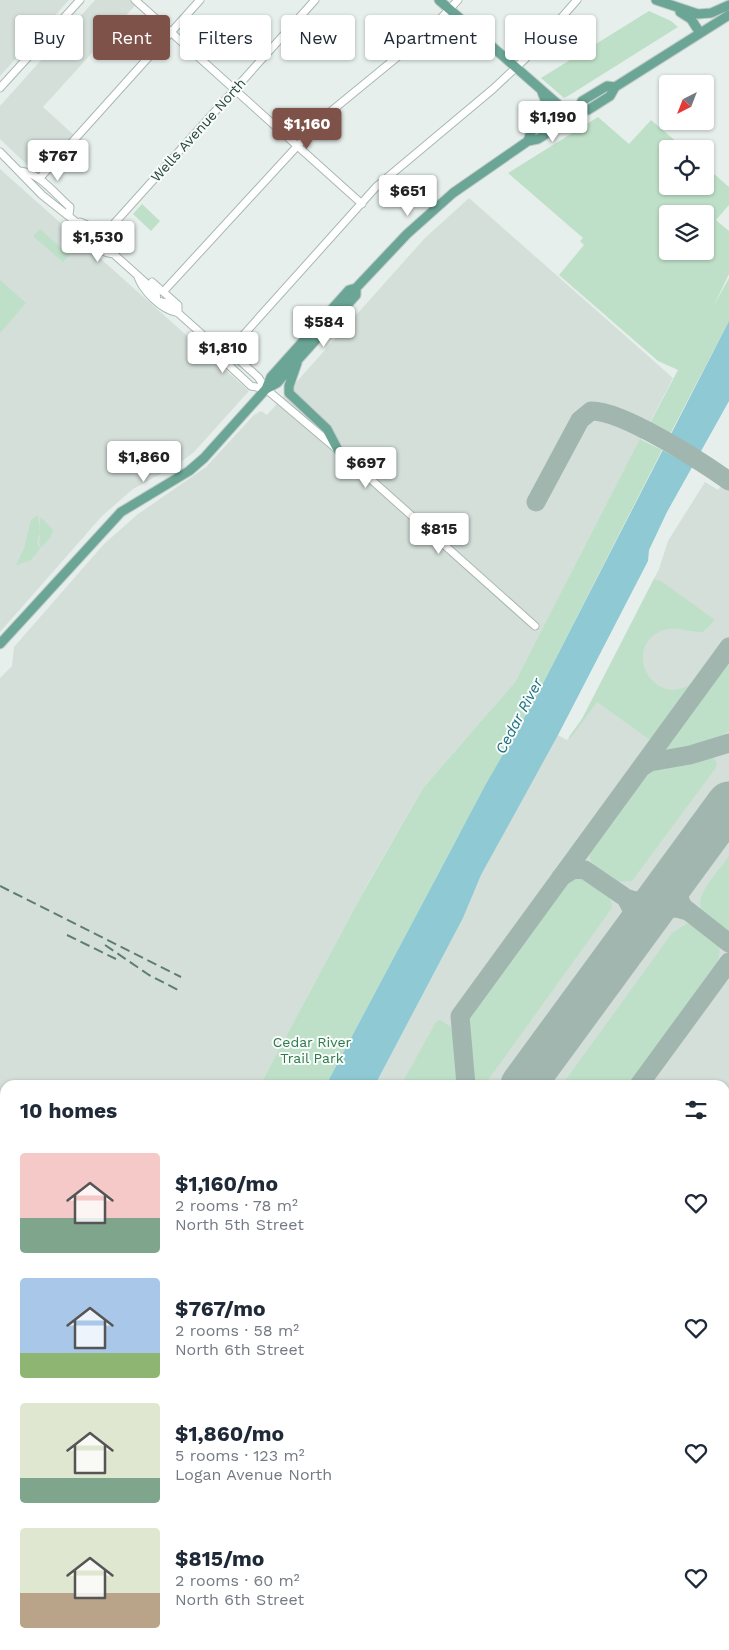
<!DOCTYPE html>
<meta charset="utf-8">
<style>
body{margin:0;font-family:"Work Sans",sans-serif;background:#f6f6f7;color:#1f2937;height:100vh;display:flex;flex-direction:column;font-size:19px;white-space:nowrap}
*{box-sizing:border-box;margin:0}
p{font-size:16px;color:#747a83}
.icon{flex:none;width:28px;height:28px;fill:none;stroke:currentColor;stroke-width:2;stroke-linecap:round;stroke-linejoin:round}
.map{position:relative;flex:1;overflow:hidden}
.sheet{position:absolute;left:0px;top:1080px;width:730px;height:570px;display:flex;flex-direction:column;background:#fff;border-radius:15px 15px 0 0;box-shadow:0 1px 4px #0004}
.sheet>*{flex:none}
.top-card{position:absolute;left:15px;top:15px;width:700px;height:45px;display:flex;gap:10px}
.needle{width:32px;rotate:222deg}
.tools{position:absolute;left:659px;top:75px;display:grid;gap:10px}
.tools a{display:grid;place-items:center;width:55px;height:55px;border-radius:5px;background:#fff;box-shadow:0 1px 4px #0004;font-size:25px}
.price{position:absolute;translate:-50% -42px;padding:0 11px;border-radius:5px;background:#fff;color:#222;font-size:16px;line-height:32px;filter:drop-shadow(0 1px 2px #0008)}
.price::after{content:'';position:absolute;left:50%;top:30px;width:15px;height:11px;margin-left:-8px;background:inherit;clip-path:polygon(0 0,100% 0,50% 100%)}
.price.selected{background:#7f5249;color:#fff}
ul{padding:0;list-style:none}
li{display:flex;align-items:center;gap:15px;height:125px;padding:0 20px}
li span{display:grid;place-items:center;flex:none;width:140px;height:100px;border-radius:5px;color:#555}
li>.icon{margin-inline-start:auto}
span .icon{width:60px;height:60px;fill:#fffc;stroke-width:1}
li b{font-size:21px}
h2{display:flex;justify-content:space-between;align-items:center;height:60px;padding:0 20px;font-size:21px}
.chip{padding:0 18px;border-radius:5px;background:#fff;box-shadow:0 1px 4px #0004;font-size:18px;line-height:45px}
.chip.selected{background:#7f5249;color:#fff}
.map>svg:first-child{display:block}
.built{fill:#d4dfda}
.green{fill:#bfe0c8;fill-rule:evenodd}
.water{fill:#8ec9d4}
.pier{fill:#e6efeb}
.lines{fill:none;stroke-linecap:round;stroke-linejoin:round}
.taxiway{stroke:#a2b6b0;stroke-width:19}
.runway{stroke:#a2b6b0;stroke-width:45}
.minor-casing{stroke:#a8b8b2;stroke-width:9}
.major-casing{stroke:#c2cac8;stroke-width:11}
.minor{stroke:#fff;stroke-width:7}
.major{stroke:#6aa596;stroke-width:9}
.rail{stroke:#5f7d75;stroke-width:2;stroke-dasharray:10 5;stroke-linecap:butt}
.labels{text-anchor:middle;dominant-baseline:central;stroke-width:4;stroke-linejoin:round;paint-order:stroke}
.street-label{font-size:14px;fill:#24423a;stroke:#f7fbf9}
.park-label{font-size:14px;fill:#2d7a4b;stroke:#f7fbf9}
.water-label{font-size:15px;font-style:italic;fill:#1c6f80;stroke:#f7fbf9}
</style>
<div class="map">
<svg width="729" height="1650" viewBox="0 0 729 1650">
<rect width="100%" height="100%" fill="#e6efeb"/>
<path class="built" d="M0,0h69l-69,76z
M95,0h45l-97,107 33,30 -36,40 -40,-38v-33z
M0,169l249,222 -55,61 -17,13 -44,24 -31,27 -102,116z
M469,198l204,180 -158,304 -92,106 -55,95 -108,202h-255v369l-5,-4v-772l12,-12 2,-19 90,-103 34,-30 68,-47 48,-52 7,-4 6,4 157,-176z
M729,475v612l-4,6v-8h-350l88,-167 18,-43 74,-137 3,-3 9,5 15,-21 77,-150 9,-28 37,-59 13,8z"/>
<path class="green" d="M649,11l22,10 7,6 -110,69 -4,2 -23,-20z
M598,117l31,27 22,-24 34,29h-17v37h37v-20l24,21v18l-13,15 13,11v43l-15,31 15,-27v43l-60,115 -20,-11 29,-55 -20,-9 -99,-86 25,-30 -4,-4 3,-3 -75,-65zM668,214h37v37h-37z
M142,204l18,17 -9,10 -18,-17z
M40,229l29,26 -6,7 -30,-26z
M0,280l26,23 -26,30z
M640,439l22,11 -127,249 -82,147 -127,239h-66l101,-189 62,-108 92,-106z
M38,515l2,18 -3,9 3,7 -9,11 -15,5 8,-17 7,-28z
M41,517l12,13 -2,7 -10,11 -2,-6c3,-9 -1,-17 2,-25z
M654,579l7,2 54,39 -12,12c-14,1 -28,-7 -42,-1 -42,19 -3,84 36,48l2,1 -46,62 -56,-40 -27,37 -1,-2 13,-18z
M729,657v74c-17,10 -44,24 -64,17l2,-7z
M708,756l7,3 2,4 -2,6 -83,112 -16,1 -22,-16 -4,-6v-15l54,-73 9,-6z
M729,856v76c-51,-23 -23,-44 0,-76z
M571,874c18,-1 41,15 41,34l-126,175 -6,2 -5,-3 -9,-64 3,-8z
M686,924c10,0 29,13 33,23 2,6 -1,13 -3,20l-87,118h-67l110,-152z
M440,1020l11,7 3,7 3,42 -2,9h-54l35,-63z
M729,1269v68l-4,-3v-58z
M253,1645h52l4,5h-51z"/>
<path class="water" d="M729,321v80l-62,111 -18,38 -1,11 -90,174 -77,140 -18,43 -88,167h-49l160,-301 49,-85z
M0,1450l5,4v191h248l5,5h-258z"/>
<path class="pier" d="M667,435l35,18 -8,14 -34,-18z"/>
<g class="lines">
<path class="taxiway" d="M536,502l44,-82 11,-9c31,-1 111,51 138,70
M642,767l8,-5 40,-7 39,-12
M684,866c-7,15 -9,26 -1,41l46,36
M561,877l13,-8 11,1 41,28 9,17 -3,21
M626,898c15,7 28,2 40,-8
M644,920c14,-11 25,-16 43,-9
M466,1085l-6,-69 269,-369
M639,1085l90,-123
M0,1430l5,9"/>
<path class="runway" d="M523,1085l206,-281"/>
<defs>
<path id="minor" d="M135,0l227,204
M0,88l80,-88
M0,152l42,43 49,39 4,11
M20,171c20,2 35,23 50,36l-1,8
M39,179l161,-179
M80,222c13,4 31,19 34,32
M77,223c4,13 22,30 36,31
M102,237l213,-237
M95,245l6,-1 6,4 49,44 1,9 10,2 38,34v6l46,43 15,3
M138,277c5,14 23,32 38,35
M152,282l26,23v8
M163,292l161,-175 105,-86 29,-31
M205,337h8l6,5 39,35 8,12 72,61 197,176
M229,351l147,-164 117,-98 32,-30 52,-59
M725,1616l4,4
M574,1645l5,5
M639,1645l5,5
M537,1650l3,-5
M619,1650l4,-5
M728,1650l1,-1"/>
<path id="major" d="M439,0l130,114
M656,0l42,14 13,-1 18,-8
M680,12l11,7 9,14
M579,108l9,2 22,-14 5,-9 114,-72
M528,141l3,-9 15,-15v-15l-4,-10
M297,363l-8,23v7l38,36 11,21
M266,389l5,-12 78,-87 7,-2 51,-54 46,-41 75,-52 10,-2 18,-11 4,-8 19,-12 3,-7 25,-15 8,1
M0,644l121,-132 68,-41 15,-13 62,-69 11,-6 79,-88v-7
M725,1244l4,-7
M480,1650l3,-5"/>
</defs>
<use href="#minor" class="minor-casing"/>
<use href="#major" class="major-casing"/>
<use href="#minor" class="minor"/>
<use href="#major" class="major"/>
<path class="rail" d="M0,886l181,91
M67,935l49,24
M105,945l44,30 31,16"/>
</g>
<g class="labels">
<g class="street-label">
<text transform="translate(198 130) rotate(-48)">Wells Avenue North</text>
</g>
<g class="park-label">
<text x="312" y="1042">Cedar River<tspan x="312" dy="16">Trail Park</tspan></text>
</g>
<g class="water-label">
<text transform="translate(519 716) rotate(-62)">Cedar River</text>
</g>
</g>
</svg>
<div class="tools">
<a><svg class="needle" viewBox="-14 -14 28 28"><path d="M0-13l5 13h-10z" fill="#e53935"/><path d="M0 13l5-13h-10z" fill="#747a83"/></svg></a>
<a><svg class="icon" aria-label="locate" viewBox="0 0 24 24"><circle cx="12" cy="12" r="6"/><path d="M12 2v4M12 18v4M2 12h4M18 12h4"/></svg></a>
<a><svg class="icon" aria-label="layers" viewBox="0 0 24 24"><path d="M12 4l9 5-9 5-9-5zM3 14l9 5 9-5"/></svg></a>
</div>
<b class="price" style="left:553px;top:143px">$1,190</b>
<b class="price selected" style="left:307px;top:150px">$1,160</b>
<b class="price" style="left:58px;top:182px">$767</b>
<b class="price" style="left:408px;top:217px">$651</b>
<b class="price" style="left:98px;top:263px">$1,530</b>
<b class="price" style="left:324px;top:348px">$584</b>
<b class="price" style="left:223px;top:374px">$1,810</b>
<b class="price" style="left:144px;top:483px">$1,860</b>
<b class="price" style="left:366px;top:489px">$697</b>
<b class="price" style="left:439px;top:555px">$815</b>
<div class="top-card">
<a class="chip">Buy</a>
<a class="chip selected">Rent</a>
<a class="chip">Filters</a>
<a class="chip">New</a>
<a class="chip">Apartment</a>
<a class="chip">House</a>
</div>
<section class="sheet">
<h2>10 homes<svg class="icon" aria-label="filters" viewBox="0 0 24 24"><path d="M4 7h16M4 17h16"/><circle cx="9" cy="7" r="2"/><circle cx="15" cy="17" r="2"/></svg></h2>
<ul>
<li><span style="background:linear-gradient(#f6c9c9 65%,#7fa58c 0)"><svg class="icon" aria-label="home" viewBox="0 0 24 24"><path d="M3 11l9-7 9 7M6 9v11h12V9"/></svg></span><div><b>$1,160/mo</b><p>2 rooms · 78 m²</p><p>North 5th Street</p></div><svg class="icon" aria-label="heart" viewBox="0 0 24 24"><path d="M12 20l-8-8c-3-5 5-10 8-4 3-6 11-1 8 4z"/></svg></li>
<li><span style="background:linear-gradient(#a9c7e8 75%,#8fb573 0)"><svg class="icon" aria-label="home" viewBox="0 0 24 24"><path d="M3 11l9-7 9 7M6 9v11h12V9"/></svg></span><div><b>$767/mo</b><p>2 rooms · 58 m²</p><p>North 6th Street</p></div><svg class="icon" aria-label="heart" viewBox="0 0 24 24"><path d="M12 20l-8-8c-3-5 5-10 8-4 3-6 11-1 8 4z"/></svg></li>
<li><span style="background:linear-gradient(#dfe7d0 75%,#7fa58c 0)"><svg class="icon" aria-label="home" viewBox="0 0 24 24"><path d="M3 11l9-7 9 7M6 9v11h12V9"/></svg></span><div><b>$1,860/mo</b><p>5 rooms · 123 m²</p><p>Logan Avenue North</p></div><svg class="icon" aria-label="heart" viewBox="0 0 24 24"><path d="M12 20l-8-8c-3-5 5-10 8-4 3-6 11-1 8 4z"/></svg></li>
<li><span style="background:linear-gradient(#dfe7d0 65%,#b9a48a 0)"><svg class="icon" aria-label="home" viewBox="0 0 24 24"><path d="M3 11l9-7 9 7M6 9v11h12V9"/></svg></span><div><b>$815/mo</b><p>2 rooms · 60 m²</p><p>North 6th Street</p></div><svg class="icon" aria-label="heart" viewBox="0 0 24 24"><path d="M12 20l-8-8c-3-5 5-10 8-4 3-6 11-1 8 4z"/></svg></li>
</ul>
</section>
</div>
